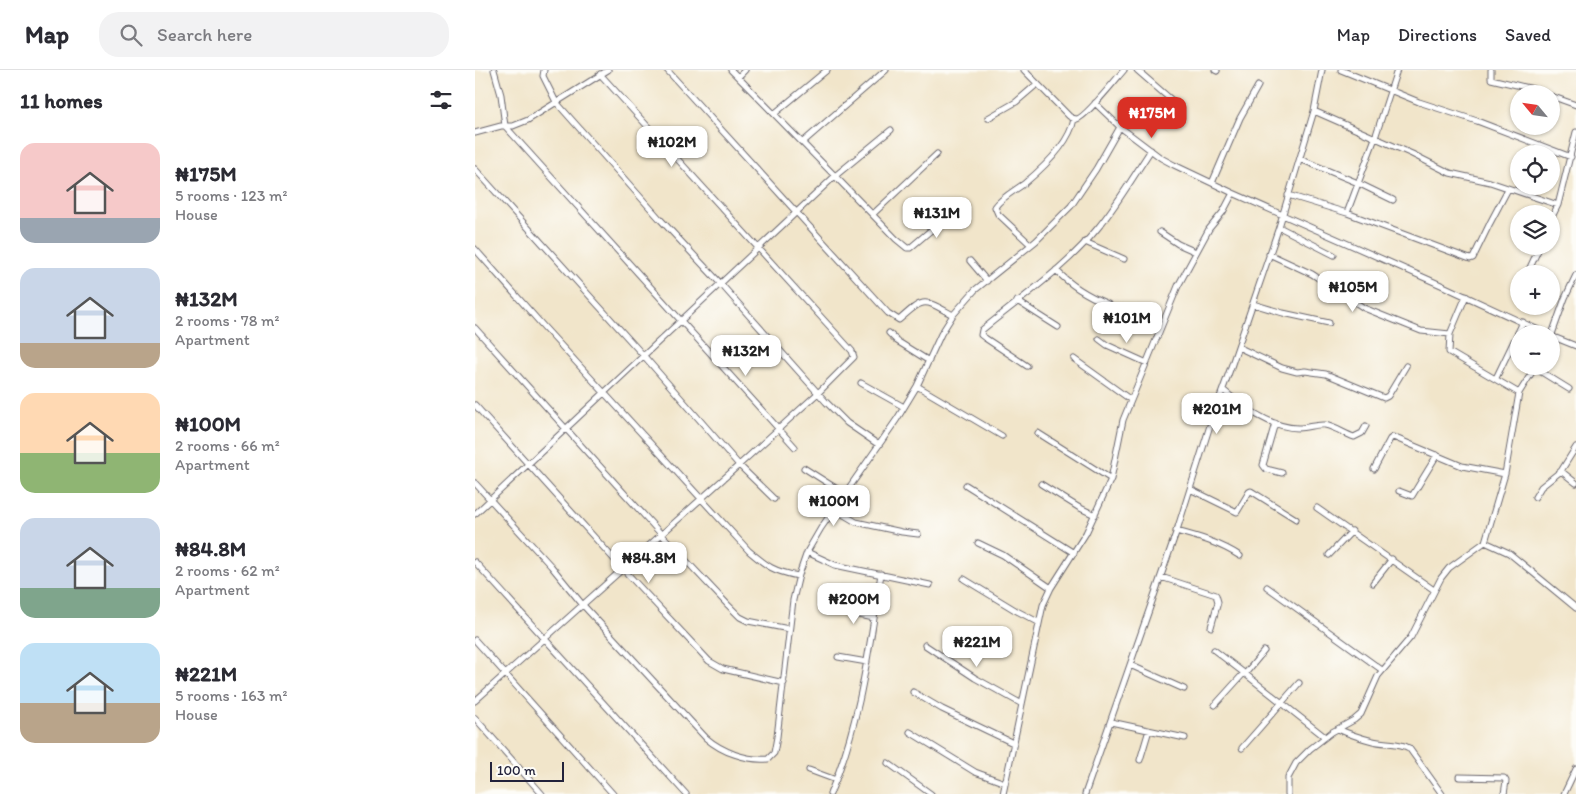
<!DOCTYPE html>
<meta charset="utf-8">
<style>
body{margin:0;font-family:Itim,sans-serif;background:#f2f2f3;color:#2b2b33;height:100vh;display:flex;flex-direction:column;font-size:19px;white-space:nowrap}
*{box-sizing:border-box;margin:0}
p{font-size:16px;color:#7c7c81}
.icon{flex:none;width:28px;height:28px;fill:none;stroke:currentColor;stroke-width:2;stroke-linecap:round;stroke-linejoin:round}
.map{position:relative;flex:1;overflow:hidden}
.drawer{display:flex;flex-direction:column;background:#fff;width:475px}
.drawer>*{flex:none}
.needle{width:32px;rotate:299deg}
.controls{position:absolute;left:1035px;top:15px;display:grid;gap:10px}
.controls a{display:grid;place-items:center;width:50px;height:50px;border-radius:50%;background:#fff;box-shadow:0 1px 4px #0004;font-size:25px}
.scale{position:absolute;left:15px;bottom:12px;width:74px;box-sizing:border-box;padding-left:5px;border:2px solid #22223b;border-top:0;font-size:14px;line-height:18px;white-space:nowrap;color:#22223b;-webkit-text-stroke:4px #fdfcf7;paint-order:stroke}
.price{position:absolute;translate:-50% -42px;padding:0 11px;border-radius:10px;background:#fff;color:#222;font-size:16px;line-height:32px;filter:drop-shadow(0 1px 2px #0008)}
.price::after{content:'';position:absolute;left:50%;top:30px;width:15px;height:11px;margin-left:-8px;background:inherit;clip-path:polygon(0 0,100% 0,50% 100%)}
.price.current{background:#d93025;color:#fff}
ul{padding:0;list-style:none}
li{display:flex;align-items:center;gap:15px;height:125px;padding:0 20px}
li span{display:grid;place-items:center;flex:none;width:140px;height:100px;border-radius:15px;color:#555}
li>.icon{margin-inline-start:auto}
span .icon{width:60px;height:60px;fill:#fffc;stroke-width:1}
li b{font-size:21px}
h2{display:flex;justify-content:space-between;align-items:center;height:60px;padding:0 20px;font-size:21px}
header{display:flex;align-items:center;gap:30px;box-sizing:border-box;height:70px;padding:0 25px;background:#fff;border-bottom:1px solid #e1e1e2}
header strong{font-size:24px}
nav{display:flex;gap:28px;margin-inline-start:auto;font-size:18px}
.search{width:350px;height:45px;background:#f2f2f3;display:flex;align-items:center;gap:12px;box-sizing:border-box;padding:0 18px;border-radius:20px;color:#7c7c81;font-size:19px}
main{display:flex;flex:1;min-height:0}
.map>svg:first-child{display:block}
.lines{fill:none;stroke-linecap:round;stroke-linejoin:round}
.minor-casing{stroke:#6a666d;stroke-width:7}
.minor{stroke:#fff;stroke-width:5}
</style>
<header>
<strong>Map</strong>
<div class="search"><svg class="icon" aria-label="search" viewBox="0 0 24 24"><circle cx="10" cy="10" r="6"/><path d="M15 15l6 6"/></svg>Search here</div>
<nav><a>Map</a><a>Directions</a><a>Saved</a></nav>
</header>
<main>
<section class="drawer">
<h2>11 homes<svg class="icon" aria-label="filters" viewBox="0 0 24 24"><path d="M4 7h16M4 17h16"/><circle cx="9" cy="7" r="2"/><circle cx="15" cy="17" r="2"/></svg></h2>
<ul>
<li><span style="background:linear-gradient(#f6c9c9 75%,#9aa5b1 0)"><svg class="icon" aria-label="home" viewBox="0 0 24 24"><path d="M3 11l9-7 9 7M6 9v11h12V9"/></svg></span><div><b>₦175M</b><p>5 rooms · 123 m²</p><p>House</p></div></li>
<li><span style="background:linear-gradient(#c9d6e8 75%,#b9a48a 0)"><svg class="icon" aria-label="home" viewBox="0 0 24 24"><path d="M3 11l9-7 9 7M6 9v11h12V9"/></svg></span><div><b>₦132M</b><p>2 rooms · 78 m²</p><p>Apartment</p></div></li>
<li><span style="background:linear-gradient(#ffd9b3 60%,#8fb573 0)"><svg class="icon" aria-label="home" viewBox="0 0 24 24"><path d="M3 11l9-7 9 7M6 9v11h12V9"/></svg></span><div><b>₦100M</b><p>2 rooms · 66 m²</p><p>Apartment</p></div></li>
<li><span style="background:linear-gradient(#c9d6e8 70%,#7fa58c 0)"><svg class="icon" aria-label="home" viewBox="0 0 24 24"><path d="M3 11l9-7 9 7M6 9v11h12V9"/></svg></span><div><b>₦84.8M</b><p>2 rooms · 62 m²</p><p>Apartment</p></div></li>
<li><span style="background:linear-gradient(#bfe0f5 60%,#b9a48a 0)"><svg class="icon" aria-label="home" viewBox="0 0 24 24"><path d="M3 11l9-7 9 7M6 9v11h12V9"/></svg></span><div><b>₦221M</b><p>5 rooms · 163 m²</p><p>House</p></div></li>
</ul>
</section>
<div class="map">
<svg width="1101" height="724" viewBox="0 0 1101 724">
<rect width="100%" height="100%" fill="#fdfcf7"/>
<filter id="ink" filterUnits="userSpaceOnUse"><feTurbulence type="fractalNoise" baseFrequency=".02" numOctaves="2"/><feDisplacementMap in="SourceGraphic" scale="10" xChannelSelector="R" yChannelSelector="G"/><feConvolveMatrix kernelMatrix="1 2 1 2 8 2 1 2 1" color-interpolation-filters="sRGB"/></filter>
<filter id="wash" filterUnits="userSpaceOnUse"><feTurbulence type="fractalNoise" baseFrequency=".0096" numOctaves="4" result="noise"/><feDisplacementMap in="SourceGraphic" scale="20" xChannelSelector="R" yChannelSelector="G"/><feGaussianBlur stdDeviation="1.12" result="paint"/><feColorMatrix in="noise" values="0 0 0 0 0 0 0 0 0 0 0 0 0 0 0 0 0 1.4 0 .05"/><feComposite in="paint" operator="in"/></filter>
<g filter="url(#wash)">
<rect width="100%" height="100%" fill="#f1e5ca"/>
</g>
<g filter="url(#ink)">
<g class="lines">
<defs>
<path id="minor" d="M19,0l7,25 4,31 290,321
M69,0l-1,6 13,26
M192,0l221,243 11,7c26,-23 24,-21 54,-5
M549,0l45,46c3,2 4,3 8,3 9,-2 39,-40 47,-49
M662,0l39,34
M740,0l2,1
M866,0l78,32 58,19 94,36
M1016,0v9l42,10 13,5
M263,7l7,-7
M1076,26l25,9
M81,32l103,116 61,65 106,119 21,21 32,22
M620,33l25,24 41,31 13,7 59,28 208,92 106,49
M839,41l98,43 38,19 40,9 68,23
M299,44l53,-44
M513,48l28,-16 21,-18
M416,60l-56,46 61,63 11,9h3l47,-40
M0,63l26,-7h12l15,-6 80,-50
M328,72l83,-72
M825,89l58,24 35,17
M0,99l169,187 95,109 35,34
M737,113l28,-65 18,-32
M813,125l59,18 123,46 3,-1 17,-35 18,-34
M872,143l28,-75 22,-68
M398,144l64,-60
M1076,149l7,-14 18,-73
M804,157l55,28
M685,162l18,12 18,8
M610,172l39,17
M556,175l-33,-31 -3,-7c7,-10 21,-17 30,-24 18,-15 45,-41 49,-64
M0,179l69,78 205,224c19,16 24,20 49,25
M794,184l43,20 52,34 57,23 29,3
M495,191l17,20
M581,200c15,16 32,26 52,34
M1052,204l13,-28
M991,226l-16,38 -1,18 70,41
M542,231l41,26
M778,234l30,9 46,10
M0,258l186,206 67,71 12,12 8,4 41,8
M414,263l8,8 32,20
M1076,266l25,10
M1076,267l14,-39 11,-23
M624,269l8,6 40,18
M763,277l44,21 15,4 8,-1 21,3 58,24 4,-2 18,-30
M599,289l57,41
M552,296l-42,-28 -4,-3 1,-5c38,-31 84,-63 115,-101 20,-24 36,-52 54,-79
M1060,298l34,21
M1021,308l27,-56
M386,313l43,24
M442,316l85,50
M748,320c20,17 48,38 75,38 9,0 18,-4 27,-3 10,2 20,9 29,12l8,-4 4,-7
M0,335l147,163 87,93 14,8 61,14
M800,353l-12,42 3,4 16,4
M563,363l73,46
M329,398l41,26
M899,399l16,-30 3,-2 69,29 43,8
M1086,401l15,12
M0,413l76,83 31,38 124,134c16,14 41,23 62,21l6,-6 3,-16 16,-137 6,-25 8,-23 14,-24 76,-109 20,-33 24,-52 12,-19 22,-25 61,-49 35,-35 25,-37 24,-42
M566,414l37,23 17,8
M491,415l108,68
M715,419l47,23 12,-20 2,-1 45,28
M924,421l13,5 25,-41
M1060,427l6,-10 20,-16 15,-24
M842,438l117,82
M359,439l22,13 46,10 16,2
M0,444l360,-338 -104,-106
M701,461c23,6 44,12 64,25
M1010,472l24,11 67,55
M503,473l25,12 48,33
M332,482l28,13 95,20
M854,485l23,-24
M0,492l211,232
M686,507l55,18 2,7 -7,25
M489,509l51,31 23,12
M898,513l19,-24
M792,517l115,83
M364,541l35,7
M0,570l138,154
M450,575l50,33 47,26
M739,580l30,23
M363,587l29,5
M655,595l54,24
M770,604l19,-23
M438,622l29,17 71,34
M0,631l264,-236 79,-72 36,-36 -2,-6 -252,-277
M740,635l29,-32 81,64
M0,648l67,76
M636,652l74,16
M863,659c11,5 23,9 35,12 11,3 26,1 36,7l33,46
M435,662l65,40 30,11
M767,678l57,-65
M665,690l9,-30
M413,693l43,31
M334,700l27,10
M984,707l45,1 2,3 -2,13
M355,724c30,-69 39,-146 51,-220
M528,724l40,-189 8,-17 35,-55 25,-54 12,-59 55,-134 31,-57 14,-17 10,-19
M610,724l93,-267 35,-111 18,-49 48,-140 35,-116 8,-41
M813,724v-16l8,-15 14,-14 22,-17 22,-12 7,-6 17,-38 33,-39 30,-59 8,-10 36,-26 20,-68 14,-81 17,-27
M1089,724l12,-25"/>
</defs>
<use href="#minor" class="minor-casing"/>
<use href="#minor" class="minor"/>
</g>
</g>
</svg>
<div class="controls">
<a><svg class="needle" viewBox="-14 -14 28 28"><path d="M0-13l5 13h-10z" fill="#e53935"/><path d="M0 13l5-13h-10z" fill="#7c7c81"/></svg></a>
<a><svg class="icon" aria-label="locate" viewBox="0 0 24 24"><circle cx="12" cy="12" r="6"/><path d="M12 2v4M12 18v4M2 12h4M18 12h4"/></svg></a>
<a><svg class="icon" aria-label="layers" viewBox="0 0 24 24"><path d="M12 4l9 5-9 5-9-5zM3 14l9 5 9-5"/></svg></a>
<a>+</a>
<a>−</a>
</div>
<div class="scale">100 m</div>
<b class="price current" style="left:677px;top:69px">₦175M</b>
<b class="price" style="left:197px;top:98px">₦102M</b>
<b class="price" style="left:462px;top:169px">₦131M</b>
<b class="price" style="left:878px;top:243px">₦105M</b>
<b class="price" style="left:652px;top:274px">₦101M</b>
<b class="price" style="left:271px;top:307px">₦132M</b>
<b class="price" style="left:742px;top:365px">₦201M</b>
<b class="price" style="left:359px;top:457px">₦100M</b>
<b class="price" style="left:174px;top:514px">₦84.8M</b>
<b class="price" style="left:379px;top:555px">₦200M</b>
<b class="price" style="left:502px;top:598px">₦221M</b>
</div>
</main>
